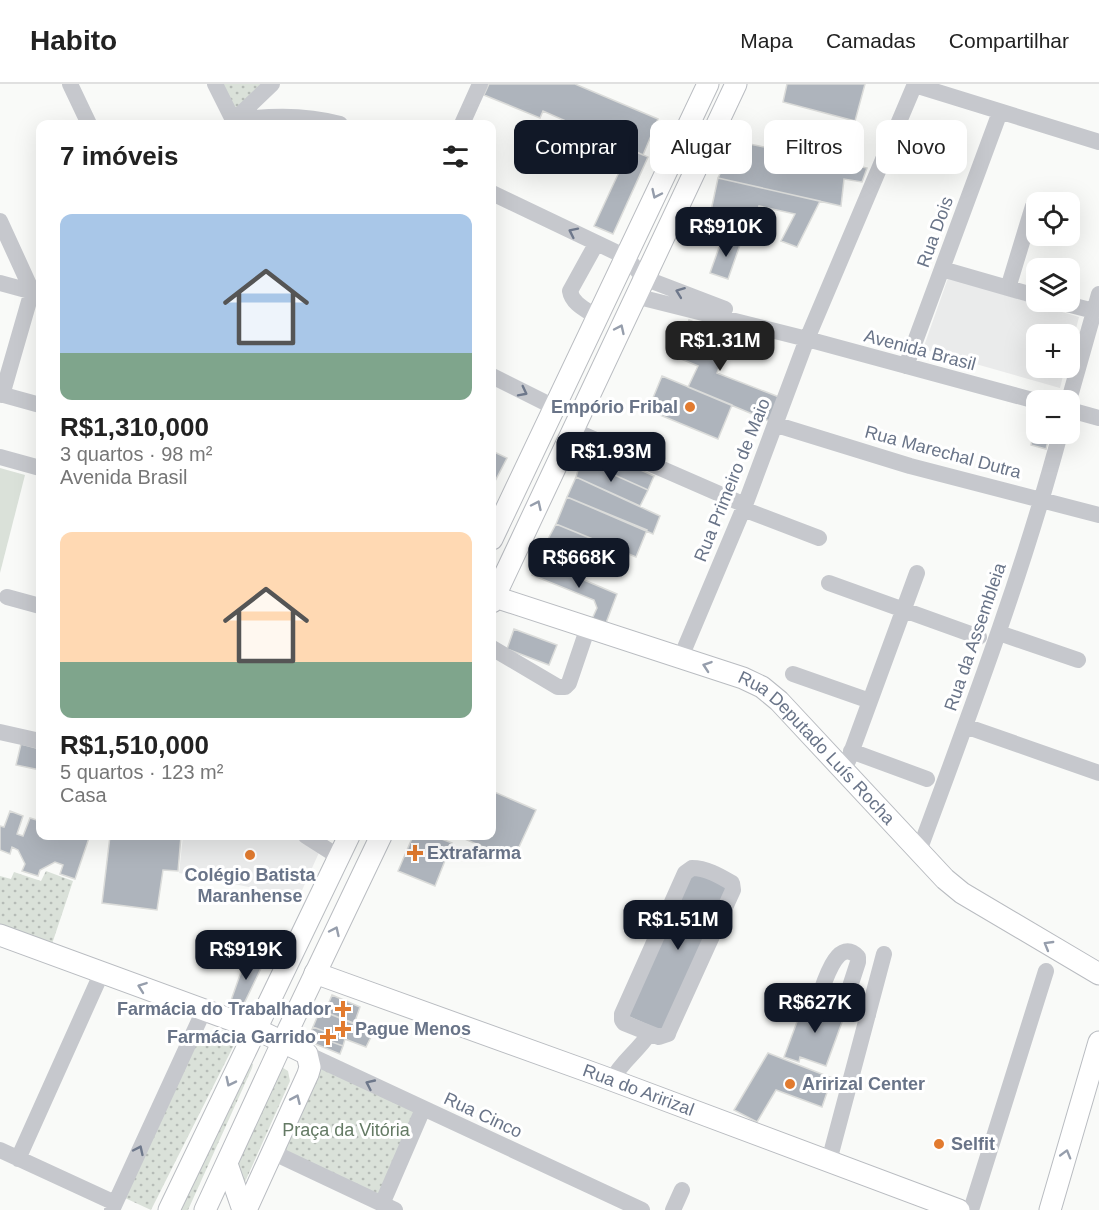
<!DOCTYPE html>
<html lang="pt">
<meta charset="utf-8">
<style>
body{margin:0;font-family:Helvetica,sans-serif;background:#f2f2f2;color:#222;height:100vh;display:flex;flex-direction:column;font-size:22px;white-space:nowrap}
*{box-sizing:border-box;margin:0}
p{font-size:20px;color:#767676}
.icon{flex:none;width:33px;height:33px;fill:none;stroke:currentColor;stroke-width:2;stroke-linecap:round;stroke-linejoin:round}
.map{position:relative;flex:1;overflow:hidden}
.sheet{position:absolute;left:36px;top:36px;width:460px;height:720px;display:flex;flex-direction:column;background:#fff;border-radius:12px;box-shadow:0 6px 24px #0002}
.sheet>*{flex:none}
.banner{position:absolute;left:514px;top:36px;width:494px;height:54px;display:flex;gap:12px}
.tools{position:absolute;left:1026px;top:108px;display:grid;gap:12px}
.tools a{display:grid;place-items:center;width:54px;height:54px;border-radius:12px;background:#fff;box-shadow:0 6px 24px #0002;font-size:30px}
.price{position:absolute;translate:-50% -51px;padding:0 14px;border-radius:12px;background:#111827;color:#fff;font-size:20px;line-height:39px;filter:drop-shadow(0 2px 3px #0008)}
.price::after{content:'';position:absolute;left:50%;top:36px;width:18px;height:14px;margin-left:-9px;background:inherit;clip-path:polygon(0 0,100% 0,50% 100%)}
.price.active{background:#222;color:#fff}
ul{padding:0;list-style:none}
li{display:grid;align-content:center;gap:12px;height:318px;padding:0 24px}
li span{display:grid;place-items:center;height:186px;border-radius:12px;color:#555}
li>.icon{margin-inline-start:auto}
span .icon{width:108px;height:108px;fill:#fffc;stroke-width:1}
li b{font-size:26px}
h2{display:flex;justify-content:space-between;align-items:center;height:72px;padding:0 24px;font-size:26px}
.chip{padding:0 21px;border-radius:12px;background:#fff;box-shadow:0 6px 24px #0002;font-size:21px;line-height:54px}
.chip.active{background:#111827;color:#fff}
header{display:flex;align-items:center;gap:36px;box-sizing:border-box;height:84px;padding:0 30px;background:#fff;border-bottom:2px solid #e0e0e0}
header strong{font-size:28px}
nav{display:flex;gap:33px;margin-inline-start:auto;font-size:21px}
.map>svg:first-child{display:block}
.built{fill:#eaebeb}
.grass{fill:url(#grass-dots)}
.pitch{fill:#dae1d9}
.building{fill:#aeb4bc;stroke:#dbdcda;stroke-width:1.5}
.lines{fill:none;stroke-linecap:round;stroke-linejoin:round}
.major-casing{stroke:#b9bcc1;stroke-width:23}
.minor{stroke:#c6c8cd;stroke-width:16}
.major{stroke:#fff;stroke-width:21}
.oneway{stroke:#969eac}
.oneway2{stroke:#6e788b}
.poi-dot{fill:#e27b2f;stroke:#fff;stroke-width:2}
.labels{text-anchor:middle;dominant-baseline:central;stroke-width:6;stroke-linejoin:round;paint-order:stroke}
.street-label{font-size:18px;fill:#697488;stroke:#fff}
.poi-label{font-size:18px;font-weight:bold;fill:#697488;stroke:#fff;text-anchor:start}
.park-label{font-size:18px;fill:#647a64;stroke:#fff}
</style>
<header>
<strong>Habito</strong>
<nav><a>Mapa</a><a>Camadas</a><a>Compartilhar</a></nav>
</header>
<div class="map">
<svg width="1099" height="1126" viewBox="0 0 1099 1126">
<defs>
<pattern id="grass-dots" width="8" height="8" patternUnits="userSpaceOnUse" patternTransform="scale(1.5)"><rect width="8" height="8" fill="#dae1d9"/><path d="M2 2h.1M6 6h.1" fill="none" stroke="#b5bbb6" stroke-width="1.8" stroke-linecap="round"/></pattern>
</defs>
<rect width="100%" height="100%" fill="#f9faf8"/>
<path class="built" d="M948,194l131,39 -9,35v-18h-34v34h29l-5,20 -137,-39z
M183,752h136l7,1 -27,60 -120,-24z"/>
<path class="grass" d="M223,0h40l-28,25z
M46,787l27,10 -21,63 -52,-18v-50l11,3 3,-7 27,9z
M217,945l14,4 6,6 -86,171 -26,-12 73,-158 7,-7z
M250,979l3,1 -1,4 -64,142h-11z
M280,982l8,5 2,10 -49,110 -6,-21z
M319,983l97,44 -38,85 -97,-48z"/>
<path class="pitch" d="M0,384l25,7 -25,98z"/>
<path class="building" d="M489,0h86l83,35 -15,36 -100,-44 -3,7 -56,-23z
M787,0h78l-10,37 -72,-19z
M597,50l51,23 -35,77 -19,-8 26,-56 -33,-14z
M735,57l132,27 -5,14 -18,-3 -3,27 -123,-28z
M718,94l102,23 -23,46 -16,-6 14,-27 -36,-8 -6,25 -44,-11z
M723,152l18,6 -13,37 -18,-6z
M689,236l42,17 -14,36 62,24 -10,24 -81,-34 10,-21 -24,-10z
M662,292l70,29 -14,34 -70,-29z
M1036,339v11h14l-4,15 -15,-4z
M587,362l67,30 -6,14 -67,-30z
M492,367l15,7 -15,29z
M581,376l67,30 -8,16 -64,-29z
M576,393l84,39 -7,18 -86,-37z
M567,413l80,33 -11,27 -80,-33z
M556,440l71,29 -5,17 -75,-29z
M537,476l80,34 -11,29 -14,-4 5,-11 -3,-8 -62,-25z
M514,545l43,16 -8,20 -42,-16z
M21,660l19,5v21l-24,-5z
M492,707l44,19 -23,50 -55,-24h34z
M10,727l13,5 -6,18 6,2 7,-18 10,3v15h41l8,2 -14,41 -15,-5 3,-9 -8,-3 -15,8 -2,6 -16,-5 3,-7 -7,-14 -6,-3 -2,7 -10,-4v-24l4,1z
M110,752h71l-3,35 -15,-1 -6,40 -55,-7z
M413,752h21l18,7 -17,43 -37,-15z
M692,786l38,17 -65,146 -38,-17z
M248,868l18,6 -27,56 -11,-5z
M332,911l28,12 -6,17 -29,-12z
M805,916l40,14 -19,52 -26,-9 -1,5 -15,-5z
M320,926l54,21 -8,16 -53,-20z
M313,943l32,12 -2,7 -33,-12z
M310,950l33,12 -3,8 -32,-13z
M768,969l64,25 -10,29 -46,-17 -19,32 -23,-12z"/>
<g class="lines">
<defs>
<g id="major">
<path d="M492,455l216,-455"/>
<path id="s1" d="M492,512l251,82 19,9 17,14 166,178 17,14 137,81"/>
<path d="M492,518l244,-518"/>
<path d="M0,851l256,94 51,25 3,13 -2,7 -62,136"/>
<path id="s2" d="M315,889l286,103 358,134"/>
<path d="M227,1080l16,46"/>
<path d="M169,1126l180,-374"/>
<path d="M205,1126l78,-169 98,-205"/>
<path d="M1050,1126l49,-168"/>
</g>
</defs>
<use href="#major" class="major-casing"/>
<path class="minor" d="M70,0l19,40
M215,0l20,40
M915,1l184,57
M233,37c36,-6 71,-7 107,3
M232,38l40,-38
M462,40l18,-40
M492,109l134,64 18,21 81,31
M675,129l75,23 8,-1 9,-10
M0,137l32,70 -30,104
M596,160l-26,47c2,13 17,19 27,26
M942,185l94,27
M0,199l37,10
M1008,204l25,-82
M635,212l172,43 229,62
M1059,218l35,9
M906,282l94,-254
M492,292l62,31
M0,310l40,11
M1069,316l30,-106
M1070,326l29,8
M777,341l133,41 189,49
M573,346l172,75
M0,373l40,11
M743,425l76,29
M829,499l150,54
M7,513l33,9
M999,549l79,27
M492,564l66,39h7l4,-4 19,-56
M681,573l64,-152 62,-166 108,-255
M793,590l77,27
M965,642l134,47
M0,648l40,9
M851,667l76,28
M842,682l6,-5 69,-188
M306,752l33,21
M919,767c51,-138 103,-275 141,-417
M692,784c15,0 28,8 40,15l1,7 -64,141 -1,3 -9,3 -35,-14 -2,-3v-6l63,-141z
M819,913c5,-13 18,-62 39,-40v5l-15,46 25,7
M307,970l335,156
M612,996c9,-18 26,-29 37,-46
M0,1066l115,53
M272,1068l123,58
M18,1075l84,-187
M829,1077l55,-207
M382,1120l41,-95
M112,1126l92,-200
M673,1126l9,-20
M971,1126l75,-239"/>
<use href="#major" class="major"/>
</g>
<defs><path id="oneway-chevron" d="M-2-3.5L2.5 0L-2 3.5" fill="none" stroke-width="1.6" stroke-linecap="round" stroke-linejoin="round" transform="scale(1.5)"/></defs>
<g class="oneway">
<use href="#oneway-chevron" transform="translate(656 110) rotate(115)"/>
<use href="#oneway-chevron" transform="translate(620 245) rotate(-65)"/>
<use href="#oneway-chevron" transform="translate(537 421) rotate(-65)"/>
<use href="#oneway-chevron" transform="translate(707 582) rotate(-161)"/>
<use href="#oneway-chevron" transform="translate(335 847) rotate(-65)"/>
<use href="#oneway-chevron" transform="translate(1048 861) rotate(-150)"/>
<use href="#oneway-chevron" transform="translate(142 903) rotate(-160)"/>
<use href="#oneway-chevron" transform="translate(230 998) rotate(116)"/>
<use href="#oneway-chevron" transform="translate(296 1015) rotate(-66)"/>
<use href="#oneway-chevron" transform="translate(1066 1070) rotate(-74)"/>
</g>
<g class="oneway2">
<use href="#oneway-chevron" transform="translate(573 148) rotate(-154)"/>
<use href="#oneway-chevron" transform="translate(680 208) rotate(-159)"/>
<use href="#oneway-chevron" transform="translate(523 308) rotate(27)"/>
<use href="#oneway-chevron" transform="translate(370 1000) rotate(-155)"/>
<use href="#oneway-chevron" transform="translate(139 1066) rotate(-65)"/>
</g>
<g class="poi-dot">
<circle cx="690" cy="323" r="6"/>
<path d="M412 760h6v6h6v6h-6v6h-6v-6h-6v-6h6z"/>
<circle cx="250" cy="771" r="6"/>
<path d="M340 916h6v6h6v6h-6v6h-6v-6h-6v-6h6z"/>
<path d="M340 936h6v6h6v6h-6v6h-6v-6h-6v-6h6z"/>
<path d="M325 944h6v6h6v6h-6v6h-6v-6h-6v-6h6z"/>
<circle cx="790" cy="1000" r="6"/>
<circle cx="939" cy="1060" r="6"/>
</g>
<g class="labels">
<g class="street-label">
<text transform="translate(935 148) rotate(-70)">Rua Dois</text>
<text transform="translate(920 266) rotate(15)">Avenida Brasil</text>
<text transform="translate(943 368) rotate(15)">Rua Marechal Dutra</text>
<text transform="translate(732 396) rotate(-68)">Rua Primeiro de Maio</text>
<text transform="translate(975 553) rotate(-71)">Rua da Assembleia</text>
<text stroke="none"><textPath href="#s1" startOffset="366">Rua Deputado Luís Rocha</textPath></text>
<text stroke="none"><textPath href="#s2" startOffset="344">Rua do Aririzal</textPath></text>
<text transform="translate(483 1031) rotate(25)">Rua Cinco</text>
</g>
<g class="poi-label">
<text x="678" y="323" text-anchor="end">Empório Fribal</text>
<text x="427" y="769">Extrafarma</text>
<text x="250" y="791" text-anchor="middle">Colégio Batista<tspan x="250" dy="21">Maranhense</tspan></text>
<text x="331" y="925" text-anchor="end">Farmácia do Trabalhador</text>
<text x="355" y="945">Pague Menos</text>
<text x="316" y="953" text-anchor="end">Farmácia Garrido</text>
<text x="802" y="1000">Aririzal Center</text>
<text x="951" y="1060">Selfit</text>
</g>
<g class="park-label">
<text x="346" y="1046">Praça da Vitória</text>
</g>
</g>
</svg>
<div class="tools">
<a><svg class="icon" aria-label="locate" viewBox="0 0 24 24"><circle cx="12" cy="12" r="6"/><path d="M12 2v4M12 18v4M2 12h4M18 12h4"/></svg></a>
<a><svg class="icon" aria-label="layers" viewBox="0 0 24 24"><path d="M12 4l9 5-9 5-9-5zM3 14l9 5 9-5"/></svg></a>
<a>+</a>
<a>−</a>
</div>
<b class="price" style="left:726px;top:174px">R$910K</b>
<b class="price active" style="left:720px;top:288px">R$1.31M</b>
<b class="price" style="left:611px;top:399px">R$1.93M</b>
<b class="price" style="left:579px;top:505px">R$668K</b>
<b class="price" style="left:678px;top:867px">R$1.51M</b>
<b class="price" style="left:246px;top:897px">R$919K</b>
<b class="price" style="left:815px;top:950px">R$627K</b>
<div class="banner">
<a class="chip active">Comprar</a>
<a class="chip">Alugar</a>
<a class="chip">Filtros</a>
<a class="chip">Novo</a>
</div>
<section class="sheet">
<h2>7 imóveis<svg class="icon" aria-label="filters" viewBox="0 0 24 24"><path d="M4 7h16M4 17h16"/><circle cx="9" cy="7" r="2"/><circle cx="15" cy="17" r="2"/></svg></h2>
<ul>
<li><span style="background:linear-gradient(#a9c7e8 75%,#7fa58c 0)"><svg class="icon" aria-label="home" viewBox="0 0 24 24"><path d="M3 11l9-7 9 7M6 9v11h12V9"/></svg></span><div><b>R$1,310,000</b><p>3 quartos · 98 m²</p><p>Avenida Brasil</p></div></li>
<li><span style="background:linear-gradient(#ffd9b3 70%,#7fa58c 0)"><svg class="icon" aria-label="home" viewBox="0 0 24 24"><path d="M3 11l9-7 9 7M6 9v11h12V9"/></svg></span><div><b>R$1,510,000</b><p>5 quartos · 123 m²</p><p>Casa</p></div></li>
</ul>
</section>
</div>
